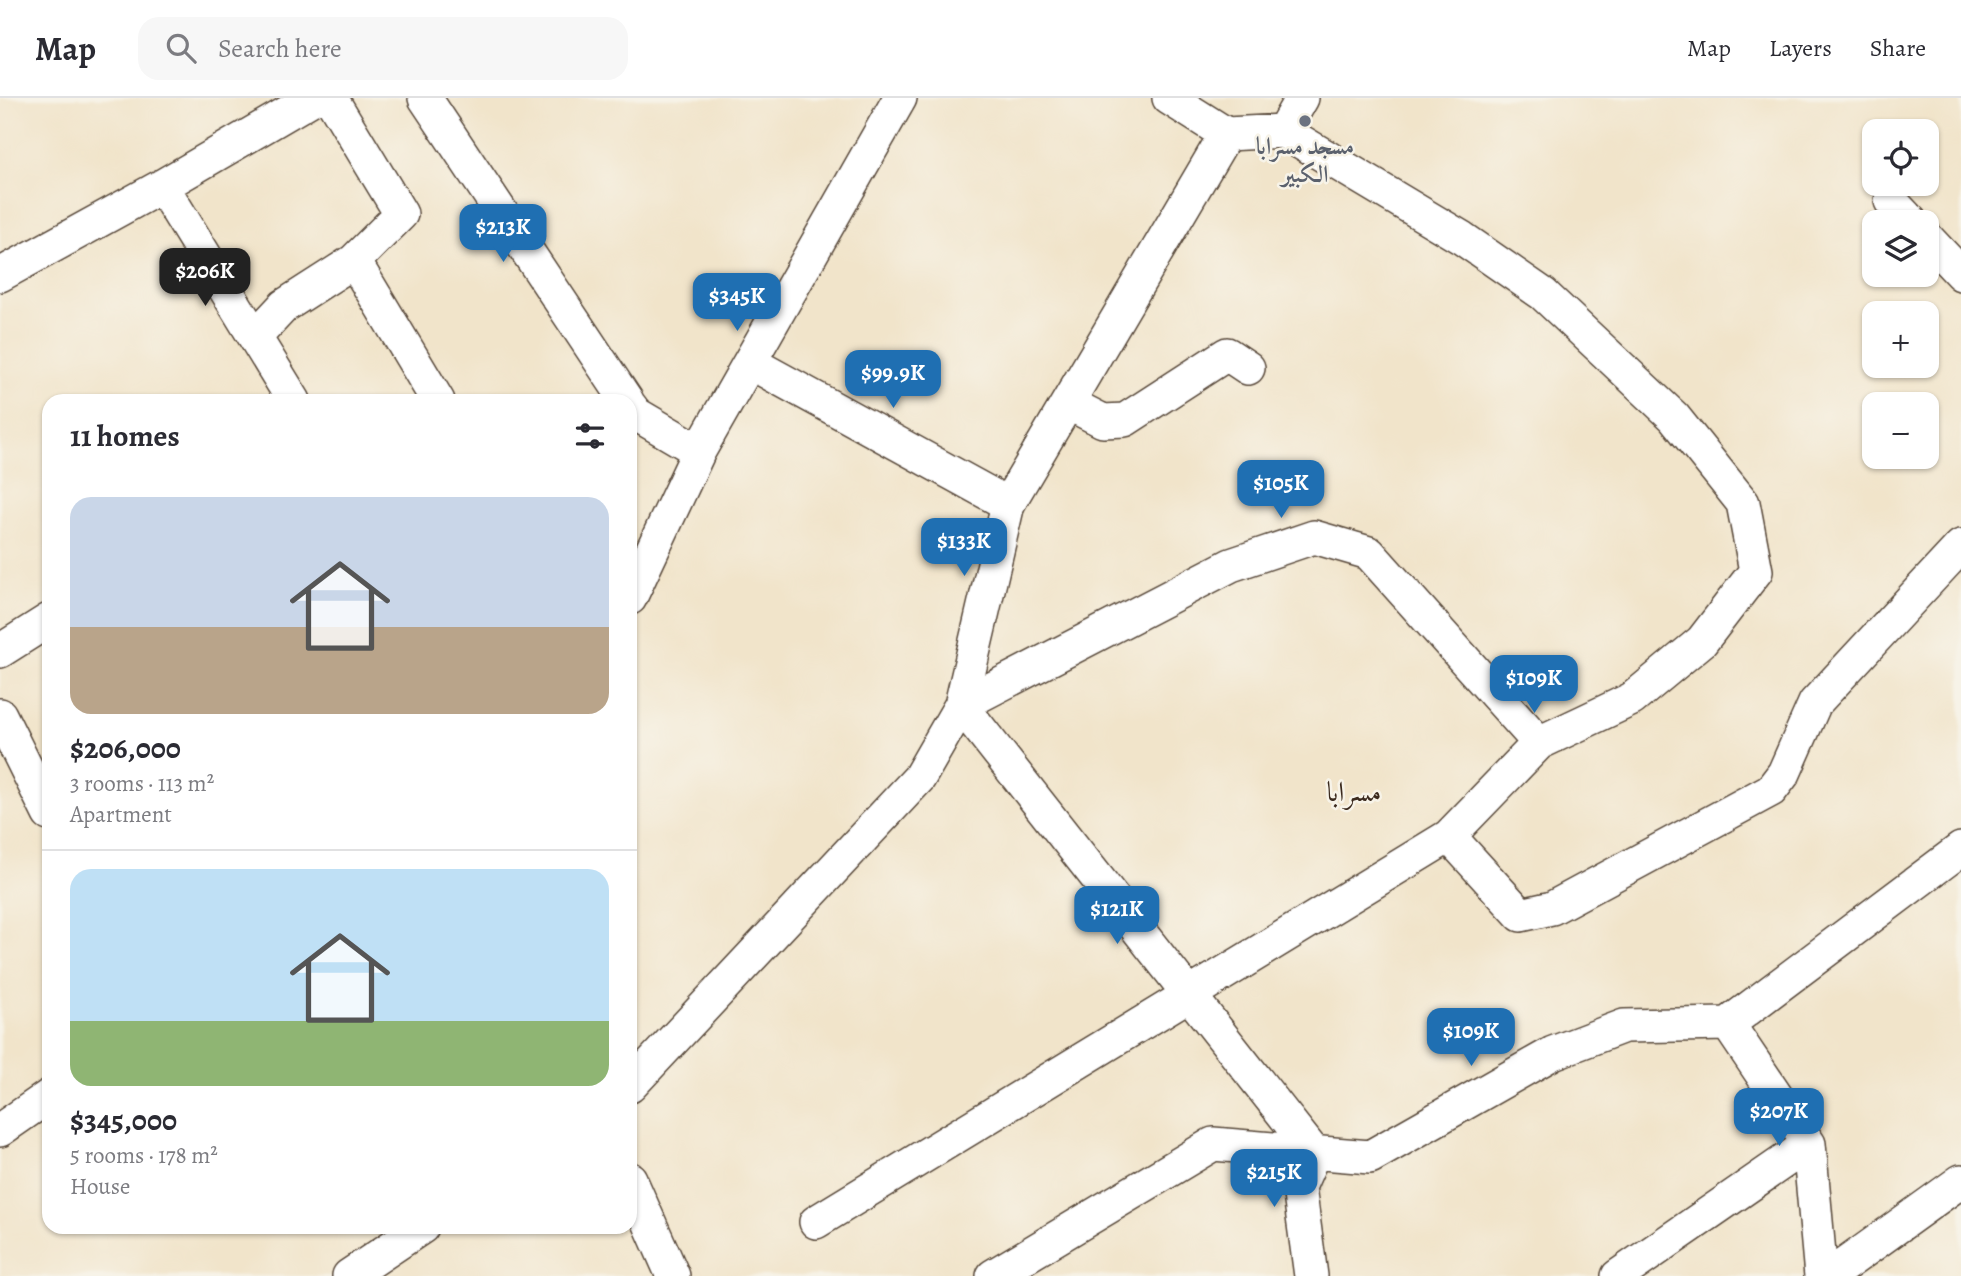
<!DOCTYPE html>
<meta charset="utf-8">
<style>
body{margin:0;font-family:Alegreya,Amiri,serif;background:#f7f7f7;color:#2b2b33;height:100vh;display:flex;flex-direction:column;font-size:26px;white-space:nowrap}
*{box-sizing:border-box;margin:0}
p{font-size:23px;color:#7c7c81}
.icon{flex:none;width:38px;height:38px;fill:none;stroke:currentColor;stroke-width:2;stroke-linecap:round;stroke-linejoin:round}
.map{position:relative;flex:1;overflow:hidden}
.panel{position:absolute;left:42px;top:296px;width:595px;height:840px;display:flex;flex-direction:column;background:#fff;border-radius:21px;box-shadow:0 2px 5px #0004}
.panel>*{flex:none}
.fabs{position:absolute;left:1862px;top:21px;display:grid;gap:14px}
.fabs a{display:grid;place-items:center;width:77px;height:77px;border-radius:14px;background:#fff;box-shadow:0 2px 5px #0004;font-size:35px}
.price{position:absolute;translate:-50% -60px;padding:0 16px;border-radius:14px;background:#1f6fb2;color:#fff;font-size:23px;line-height:46px;filter:drop-shadow(0 2px 4px #0008)}
.price::after{content:'';position:absolute;left:50%;top:42px;width:21px;height:16px;margin-left:-10px;background:inherit;clip-path:polygon(0 0,100% 0,50% 100%)}
.price.selected{background:#222;color:#fff}
ul{padding:0;list-style:none}
li{display:grid;align-content:center;gap:14px;height:371px;padding:0 28px}
li+li{border-top:2px solid #e1e1e2}
li span{display:grid;place-items:center;height:217px;border-radius:21px;color:#555}
li>.icon{margin-inline-start:auto}
span .icon{width:126px;height:126px;fill:#fffc;stroke-width:1}
li b{font-size:30px}
h2{display:flex;justify-content:space-between;align-items:center;height:84px;padding:0 28px;font-size:30px}
header{display:flex;align-items:center;gap:42px;box-sizing:border-box;height:98px;padding:0 35px;background:#fff;border-bottom:2px solid #e1e1e2}
header strong{font-size:33px}
nav{display:flex;gap:38px;margin-inline-start:auto;font-size:24px}
.search{width:490px;height:63px;background:#f7f7f7;display:flex;align-items:center;gap:18px;box-sizing:border-box;padding:0 24px;border-radius:21px;color:#7c7c81;font-size:26px}
.map>svg:first-child{display:block}
.lines{fill:none;stroke-linecap:round;stroke-linejoin:round}
.minor-casing{stroke:#564638;stroke-width:36}
.minor{stroke:#fff;stroke-width:33}
.worship-dot{fill:#6b7280;stroke:#f7f3e8;stroke-width:2.5}
.labels{text-anchor:middle;dominant-baseline:central;stroke-width:5;stroke-linejoin:round;paint-order:stroke}
.worship-label{font-size:24px;font-weight:bold;fill:#5b616d;stroke:#f7f3e8}
.quarter-label{font-size:28px;fill:#3b2a1e;stroke:#f7f3e8}
</style>
<header>
<strong>Map</strong>
<div class="search"><svg class="icon" aria-label="search" viewBox="0 0 24 24"><circle cx="10" cy="10" r="6"/><path d="M15 15l6 6"/></svg>Search here</div>
<nav><a>Map</a><a>Layers</a><a>Share</a></nav>
</header>
<div class="map">
<svg width="1961" height="1178" viewBox="0 0 1961 1178">
<rect width="100%" height="100%" fill="#f7f3e8"/>
<filter id="ink" filterUnits="userSpaceOnUse"><feTurbulence type="fractalNoise" baseFrequency=".0143" numOctaves="2"/><feDisplacementMap in="SourceGraphic" scale="14" xChannelSelector="R" yChannelSelector="G"/><feConvolveMatrix kernelMatrix="1 2 1 2 8 2 1 2 1" color-interpolation-filters="sRGB"/></filter>
<filter id="wash" filterUnits="userSpaceOnUse"><feTurbulence type="fractalNoise" baseFrequency=".00686" numOctaves="4" result="noise"/><feDisplacementMap in="SourceGraphic" scale="28" xChannelSelector="R" yChannelSelector="G"/><feGaussianBlur stdDeviation="1.57" result="paint"/><feColorMatrix in="noise" values="0 0 0 0 0 0 0 0 0 0 0 0 0 0 0 0 0 1.4 0 .05"/><feComposite in="paint" operator="in"/></filter>
<g filter="url(#wash)">
<rect width="100%" height="100%" fill="#f1e4ca"/>
</g>
<g filter="url(#ink)">
<g class="lines">
<defs>
<path id="minor" d="M425,0l202,303
M1169,0l57,36
M162,88l132,215
M1891,103l20,21
M1927,140l34,36
M354,163l84,140
M0,177l162,-89 151,-88
M255,239l29,-31 70,-45 47,-47 -70,-116
M751,265l257,141
M1068,305l35,18 22,-1 102,-66 21,14
M630,308l6,8 63,37
M630,500l69,-147 201,-353
M0,553l49,-31
M0,617l49,99
M1449,738l72,79 31,-7 219,-118 13,-17 31,-70 146,-157
M1728,926l81,120 12,132
M630,988l289,-308 42,-73 47,-201 218,-370 57,-3 19,-33
M0,1032l49,-34
M630,1081l43,97
M816,1124l633,-386 90,-93 93,-44 70,-58 54,-70 -13,-68 -69,-86 -131,-123 -81,-56 -179,-107
M349,1178l73,-49
M993,1178l220,-132 157,13 183,-104 71,-27 104,-2 233,-175
M1311,1178l-12,-89 15,-34 -353,-448 270,-140 83,-28 55,16 170,190
M1618,1178l191,-132
M1829,1178l132,-95"/>
</defs>
<use href="#minor" class="minor-casing"/>
<use href="#minor" class="minor"/>
</g>
</g>
<circle class="worship-dot" cx="1305" cy="23" r="7"/>
<g class="labels">
<g class="worship-label">
<text x="1305" y="48">مسجد مسرابا<tspan x="1305" dy="28">الكبير</tspan></text>
</g>
<g class="quarter-label">
<text x="1354" y="694">مسرابا</text>
</g>
</g>
</svg>
<div class="fabs">
<a><svg class="icon" aria-label="locate" viewBox="0 0 24 24"><circle cx="12" cy="12" r="6"/><path d="M12 2v4M12 18v4M2 12h4M18 12h4"/></svg></a>
<a><svg class="icon" aria-label="layers" viewBox="0 0 24 24"><path d="M12 4l9 5-9 5-9-5zM3 14l9 5 9-5"/></svg></a>
<a>+</a>
<a>−</a>
</div>
<b class="price" style="left:503px;top:166px">$213K</b>
<b class="price selected" style="left:205px;top:210px">$206K</b>
<b class="price" style="left:737px;top:235px">$345K</b>
<b class="price" style="left:893px;top:312px">$99.9K</b>
<b class="price" style="left:1281px;top:422px">$105K</b>
<b class="price" style="left:964px;top:480px">$133K</b>
<b class="price" style="left:1534px;top:617px">$109K</b>
<b class="price" style="left:1117px;top:848px">$121K</b>
<b class="price" style="left:1471px;top:970px">$109K</b>
<b class="price" style="left:1779px;top:1050px">$207K</b>
<b class="price" style="left:1274px;top:1111px">$215K</b>
<section class="panel">
<h2>11 homes<svg class="icon" aria-label="filters" viewBox="0 0 24 24"><path d="M4 7h16M4 17h16"/><circle cx="9" cy="7" r="2"/><circle cx="15" cy="17" r="2"/></svg></h2>
<ul>
<li><span style="background:linear-gradient(#c9d6e8 60%,#b9a48a 0)"><svg class="icon" aria-label="home" viewBox="0 0 24 24"><path d="M3 11l9-7 9 7M6 9v11h12V9"/></svg></span><div><b>$206,000</b><p>3 rooms · 113 m²</p><p>Apartment</p></div></li>
<li><span style="background:linear-gradient(#bfe0f5 70%,#8fb573 0)"><svg class="icon" aria-label="home" viewBox="0 0 24 24"><path d="M3 11l9-7 9 7M6 9v11h12V9"/></svg></span><div><b>$345,000</b><p>5 rooms · 178 m²</p><p>House</p></div></li>
</ul>
</section>
</div>
